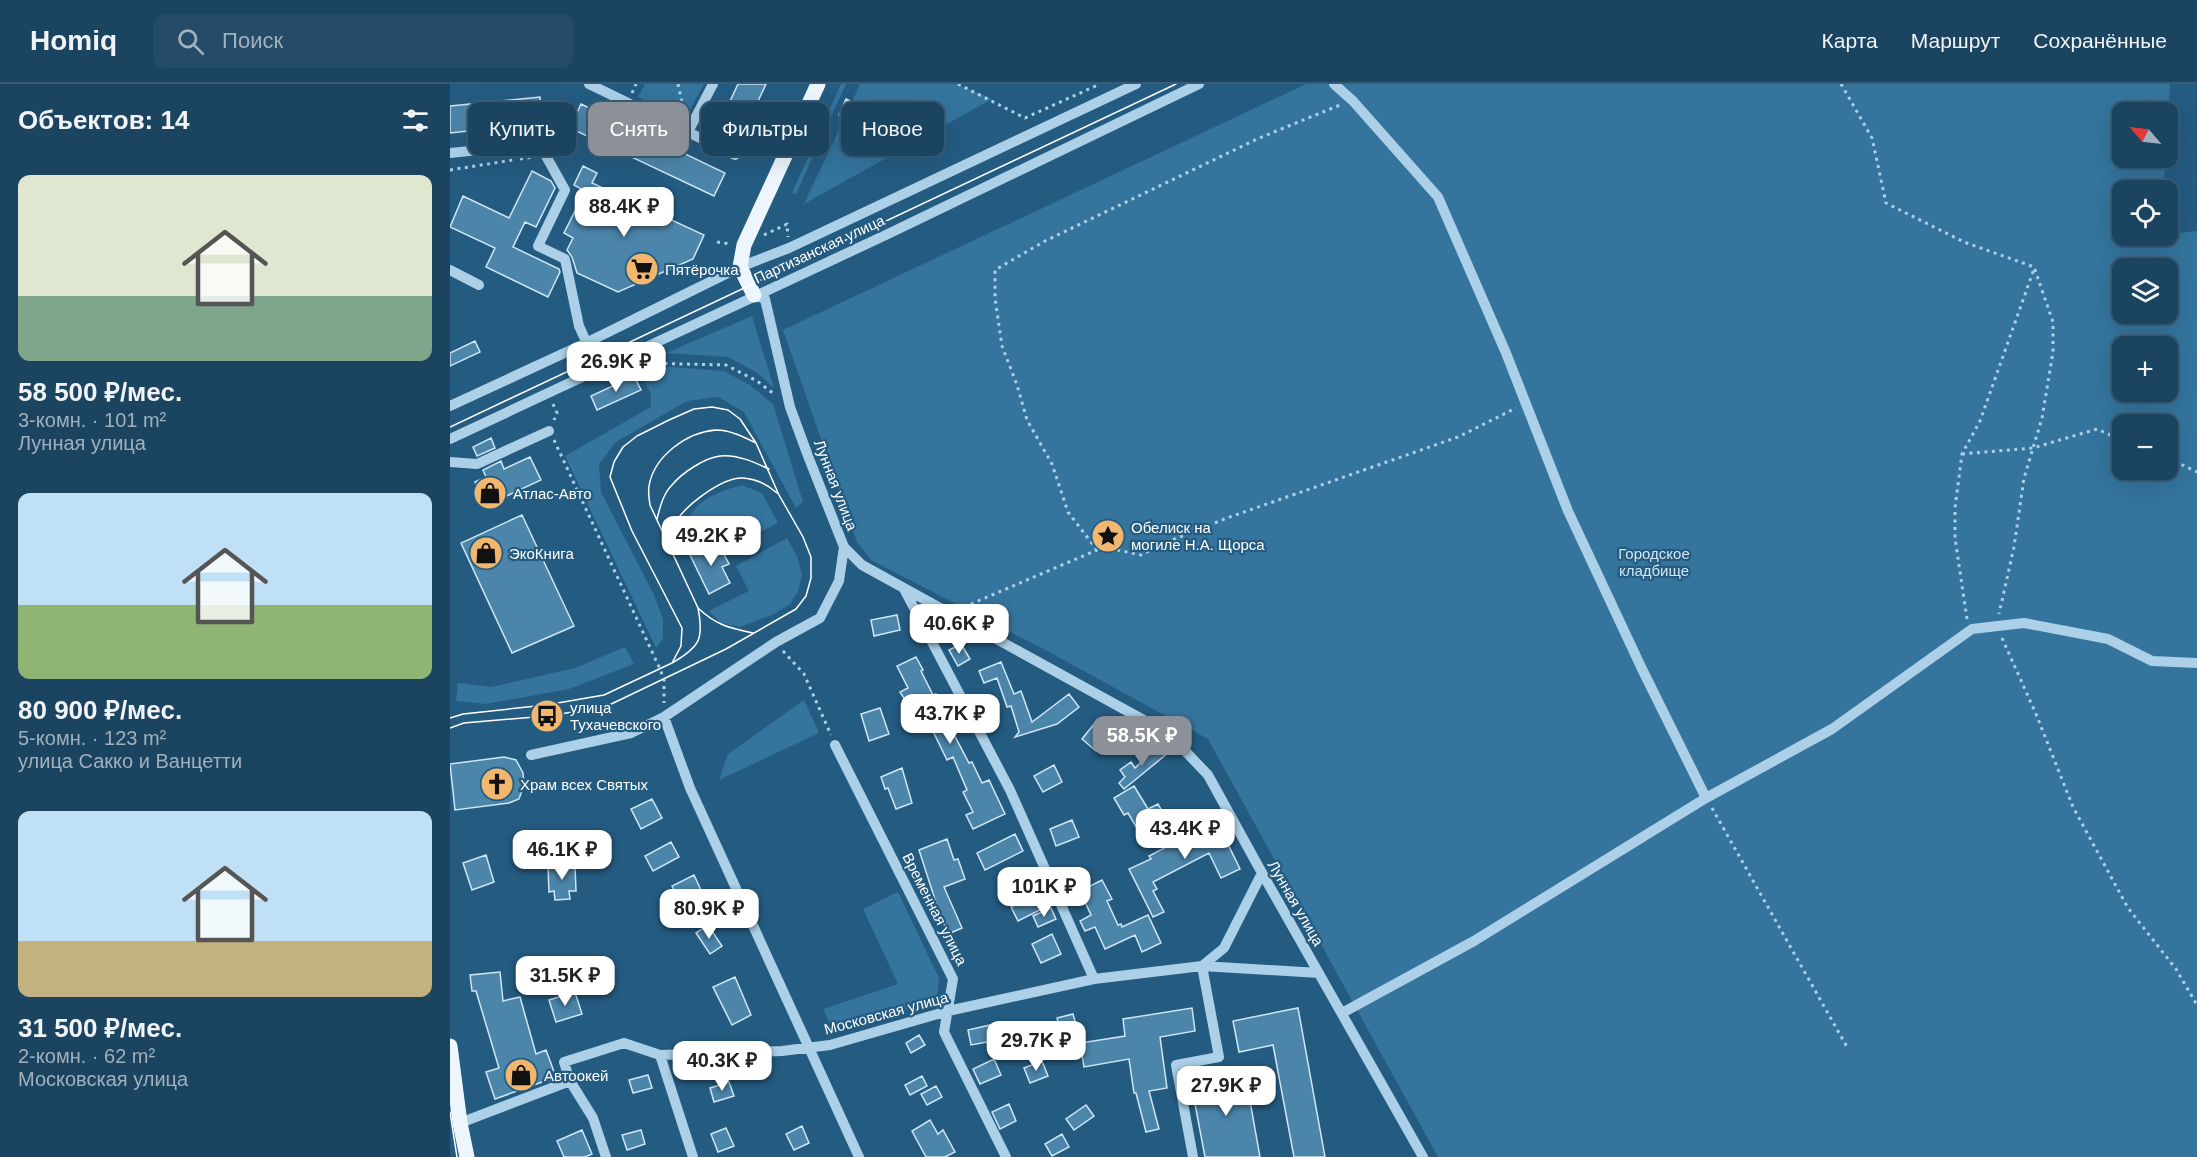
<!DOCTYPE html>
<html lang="ru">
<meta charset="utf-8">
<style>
body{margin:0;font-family:Arial,sans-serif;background:#244b67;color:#f1f3f6;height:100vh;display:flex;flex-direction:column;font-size:22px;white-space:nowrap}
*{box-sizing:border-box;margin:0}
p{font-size:20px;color:#a0b0bd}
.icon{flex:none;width:33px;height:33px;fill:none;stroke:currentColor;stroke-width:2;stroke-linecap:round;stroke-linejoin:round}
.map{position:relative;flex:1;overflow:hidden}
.sheet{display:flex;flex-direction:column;background:#1b4461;width:450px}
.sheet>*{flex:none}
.top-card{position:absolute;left:18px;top:18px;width:570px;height:54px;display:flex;gap:12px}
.needle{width:39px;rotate:298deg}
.controls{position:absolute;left:1662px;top:18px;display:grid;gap:12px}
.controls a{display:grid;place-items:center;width:66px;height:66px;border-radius:12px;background:#1b4461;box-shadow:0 6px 24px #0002,0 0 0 2px #395c76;font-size:30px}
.price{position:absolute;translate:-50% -51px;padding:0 14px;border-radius:12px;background:#fff;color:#222;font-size:20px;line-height:39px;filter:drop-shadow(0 2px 3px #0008)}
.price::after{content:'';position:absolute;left:50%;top:36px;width:18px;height:14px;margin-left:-9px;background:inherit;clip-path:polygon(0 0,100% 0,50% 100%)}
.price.active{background:#8c9099;color:#fff}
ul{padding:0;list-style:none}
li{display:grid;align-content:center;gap:12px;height:318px;padding:0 18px}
li span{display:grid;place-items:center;height:186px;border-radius:12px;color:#555}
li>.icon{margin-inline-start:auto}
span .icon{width:108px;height:108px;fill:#fffc;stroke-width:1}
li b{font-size:26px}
h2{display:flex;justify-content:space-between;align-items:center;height:72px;padding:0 18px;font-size:26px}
.tag{padding:0 21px;border-radius:12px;background:#1b4461;box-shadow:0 6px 24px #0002,0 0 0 2px #395c76;font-size:21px;line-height:54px}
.tag.active{background:#8c9099;color:#fff}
header{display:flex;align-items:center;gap:36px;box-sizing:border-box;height:84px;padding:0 30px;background:#1b4461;border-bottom:2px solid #395c76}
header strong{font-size:28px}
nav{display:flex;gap:33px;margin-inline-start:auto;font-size:21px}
.search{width:420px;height:54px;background:#244b67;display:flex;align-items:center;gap:15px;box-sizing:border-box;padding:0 21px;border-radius:12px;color:#a0b0bd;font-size:22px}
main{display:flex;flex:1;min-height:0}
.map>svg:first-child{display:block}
.green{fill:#34749d;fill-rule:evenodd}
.building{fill:#4c85aa;stroke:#cfe6f6;stroke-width:1.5}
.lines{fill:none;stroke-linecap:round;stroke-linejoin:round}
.path{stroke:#abd0e7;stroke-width:3;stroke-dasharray:3 4.5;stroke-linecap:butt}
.minor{stroke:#abd0e7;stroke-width:10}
.major{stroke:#edf6fd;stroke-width:15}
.tram{stroke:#fff;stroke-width:1.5}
.labels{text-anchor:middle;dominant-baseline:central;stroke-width:4.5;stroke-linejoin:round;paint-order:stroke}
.street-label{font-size:15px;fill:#fff;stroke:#245b81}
.poi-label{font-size:15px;fill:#fff;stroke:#245b81;text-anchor:start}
.park-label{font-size:15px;fill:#cfe6f6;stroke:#245b81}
</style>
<header>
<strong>Homiq</strong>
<div class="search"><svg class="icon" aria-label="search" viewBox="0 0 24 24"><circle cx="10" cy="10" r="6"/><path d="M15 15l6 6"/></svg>Поиск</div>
<nav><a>Карта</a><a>Маршрут</a><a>Сохранённые</a></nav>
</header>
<main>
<section class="sheet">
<h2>Объектов: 14<svg class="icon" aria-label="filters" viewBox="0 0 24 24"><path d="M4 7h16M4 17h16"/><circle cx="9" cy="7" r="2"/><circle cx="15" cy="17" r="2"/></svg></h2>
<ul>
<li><span style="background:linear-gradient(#dfe7d0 65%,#7fa58c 0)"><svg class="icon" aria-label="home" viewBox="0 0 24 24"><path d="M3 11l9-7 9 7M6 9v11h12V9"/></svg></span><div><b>58 500 ₽/мес.</b><p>3-комн. · 101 m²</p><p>Лунная улица</p></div></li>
<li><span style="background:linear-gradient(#bfe0f5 60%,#8fb573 0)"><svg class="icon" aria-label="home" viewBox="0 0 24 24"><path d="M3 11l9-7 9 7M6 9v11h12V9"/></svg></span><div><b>80 900 ₽/мес.</b><p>5-комн. · 123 m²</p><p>улица Сакко и Ванцетти</p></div></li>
<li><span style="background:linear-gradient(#bfe0f5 70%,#c2b280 0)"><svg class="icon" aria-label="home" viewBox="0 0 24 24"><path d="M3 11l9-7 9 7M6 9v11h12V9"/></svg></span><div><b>31 500 ₽/мес.</b><p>2-комн. · 62 m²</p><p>Московская улица</p></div></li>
</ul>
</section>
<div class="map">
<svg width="1747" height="1073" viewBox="0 0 1747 1073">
<rect width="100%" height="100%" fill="#245b81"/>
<path class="green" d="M195,0h59l-20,37 -46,-24z
M391,0h5l-50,110 -4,-1z
M410,0h97l35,15 -188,105 40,-85 9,5 8,-19 -8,-5z
M856,0h864l-2,44v-16h-46v46h44l-3,32h-41v46h46v-2l29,-3v926h-759l-230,-418 -157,-86 -180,-93 -14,-18 -74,-212zM1672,184h46v46h-46zM1672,262h46v46h-46zM1672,340h46v46h-46z
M302,232l22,72 -18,-16 -28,-15 -62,-4z
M207,282l67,5 26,14 23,19 30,98 -7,6 -52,-96 -26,-15 -31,4 -71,41 -17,22 2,28 53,103 9,24v19l-7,10 -91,-192 86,-49v-13l-10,-19z
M292,401l20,8 16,30 -50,26 -8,-16 -40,19 -4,-14c18,-34 29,-43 66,-53z
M337,454l10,18 5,19 -4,17 -8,12 -16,10 -34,13 -19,-4 -12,-12 40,-20 -13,-25z
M175,563l9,17 -65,25 -83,15 -30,-3 2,-18 33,4 84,-19z
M354,616l15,33 -100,47 9,-26z
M448,808l41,86 -2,22 -104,31 -10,-22 75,-25 -35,-75z"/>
<path class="building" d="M288,0h28l-24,52 -23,-11z
M90,13l3,26 -93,10v-27z
M396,15l13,6 -8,16 -12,-6z
M131,20l144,69 -11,23 -144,-68z
M133,82l14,7 -5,10 112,52 -11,24 -75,33 -41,-19 -5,-16 -5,-7 6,-12 -9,-5 21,-42 -11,-6z
M82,87l19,10 4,7 -19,39 -11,-5 -12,25 46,22 1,3 -12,25 -62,-30 9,-19 -45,-21 13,-31 46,22z
M25,257l5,11 -30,14v-13z
M184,292l7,14 -44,20 -6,-14z
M41,354l4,10 -18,8 -4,-9z
M80,373l11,23 -56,26 -10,-24 11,-5 -3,-7 18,-9 3,8z
M72,431l52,111 -62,27 -51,-110z
M267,457l12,23 -7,3 8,16 -21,11 -19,-39z
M447,531l3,15 -26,6 -3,-16z
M511,560l9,15 -12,7 -9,-16z
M466,573l7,13 -2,1 12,24 3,-1 5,11 -2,1 30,57 3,-1 10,21 7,-3 16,34 -32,15 -7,-14 7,-3 -10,-20 4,-2 -14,-33 -6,3 -23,-47 -8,4 -16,-25 8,-4 -11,-22z
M551,578l13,32 7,-3 11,31 37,-28 10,13 -22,17 -42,13 4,-5 -8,-26 -4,1 -10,-29 -13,5 -5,-12z
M430,624l9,26 -20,7 -8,-27z
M648,635l15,12 -17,20 -14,-12z
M710,660l8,9 -44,36 -5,-6 6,-6 -5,-7 11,-8 4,6z
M54,673l12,3 7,13 1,12 -5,14 -10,4 -54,7 -5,-46z
M604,681l8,17 -19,10 -9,-16z
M452,684l10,35 -16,6 -8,-21 -3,1 -4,-12z
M684,702l14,23 10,-5 9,16 -26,15 -13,-22 -4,2 -10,-17z
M202,715l10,19 -21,11 -10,-20z
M767,732l13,22 -4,2 14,29 -19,9 -12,-25 -56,29 4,7 -4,2 11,21 -11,5 -24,-48 22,-10 -2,-3 50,-26 -1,-3z
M622,736l7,17 -23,9 -6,-17z
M565,750l8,17 -38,19 -8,-17z
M497,755l7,21 4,-1 7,20 -21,8 18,41 -14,6 -10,-25 -19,-59z
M221,758l8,15 -26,14 -8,-15z
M36,771l8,27 -22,8 -9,-27z
M125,782l1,25h-7l1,8 -15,1 -1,-9 -5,1 -1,-25z
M244,791l13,28 -17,8 -7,-16 -6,2 -5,-11z
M652,796l10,19 -5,2 11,24 3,-1 1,3 26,-12 13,28 -19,9 -7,-17 -30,14 -10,-22 -10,4 -5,-10 11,-6 -11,-24z
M583,812l7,14 -22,11 -7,-14z
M601,824l5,11 -18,8 -5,-11z
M258,841l14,21 -12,8 -14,-21z
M602,850l9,20 -20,9 -9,-19z
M50,888l3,29 17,-4 16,57 10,-4 10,27 -61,22 -9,-27 13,-4 -23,-77h-4l-2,-16z
M285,893l16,38 -19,10 -19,-38z
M125,908l7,22 -26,8 -7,-22z
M742,924l3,23 -35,6 7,51 -18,3 10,38 -13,3 -10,-39h-2l-5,-34 -45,8 -4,-24 45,-7 -2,-17z
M848,924l27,149h-31l-21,-112 -34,7 -6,-31z
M623,930l5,18 -16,4 -5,-18z
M540,941l3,16 -22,4 -3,-15z
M469,951l6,10 -14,8 -5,-10z
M544,975l7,16 -21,9 -7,-15z
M592,977l6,15 -18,7 -6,-15z
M795,989l15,84h-55l-14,-74z
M198,991l4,13 -19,5 -4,-13z
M472,992l5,10 -17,9 -5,-10z
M279,998l5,14 -20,6 -4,-14z
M486,1002l6,11 -15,8 -6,-11z
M559,1020l7,17 -16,8 -8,-17z
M636,1021l8,11 -20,14 -8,-11z
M480,1036l8,14 5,-4 12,22 -10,5h-19l-14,-26z
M352,1042l7,17 -15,7 -8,-16z
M276,1044l8,18 -16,6 -7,-18z
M132,1046l10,24 -7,3h-21l-7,-16z
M191,1046l4,14 -18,6 -5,-15z
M612,1050l7,13 -17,9 -7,-12z"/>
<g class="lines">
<path class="path" d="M228,0l6,28
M508,0l67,34 75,-34
M1391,0l31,54 14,65 78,39 70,25 19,55v30l-11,66 -18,60 -10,69 -15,67
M182,9l4,-9
M79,60l23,-6 -3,8
M70,75l14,-2
M0,86l63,-10
M314,151l23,-11 1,13
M267,158l13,2
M192,279l84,2 31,16 17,13
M103,320l4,9 -3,7
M104,356l106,229 4,11v23
M1512,370l71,-6 64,-19 25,11
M1718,374l29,14
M647,466l-29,-38 -16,-48 -25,-44 -10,-35 -15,-39 -7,-48v-28l50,-29 212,-102 83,-34
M514,523l133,-57 16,-1 28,6 21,-11 65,-26 231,-81 58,-29
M1517,535l-12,-81v-30l7,-54 18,-33 54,-152
M1552,554l34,76 37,93 55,101 48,61 21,36
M333,567l21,23 27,61
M1262,724l135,239"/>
<path class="minor" d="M139,0l146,71
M884,0l19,17 85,96 68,156 62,158 74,158 64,129
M238,48l25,-48
M0,69l68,-7
M96,72l19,34 -27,56 27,13 14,67 20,44
M0,186l29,15
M304,211l11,4 25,108 18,49 36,91 18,18 307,169 39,41 54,98 161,284
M0,322l136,-63 154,-76 49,-19 347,-164
M0,355l440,-206 309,-149
M0,378l27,2 72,-33
M454,505l106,201 84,189
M214,633l26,71 169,369
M385,661l118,234 -9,53 62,125
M81,671l100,-22 33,-16 112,-75 44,-24 19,-37 5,-34
M892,929l132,-72 232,-143 126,-69 140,-100 52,-6 84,16 44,22 45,2
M210,971l33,102
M10,1039l110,-42
M156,1073l-13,-39 -23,-37 -6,-19 60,-19 36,12 122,-4 48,-6 118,-34 146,-32 108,-13 117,7
M743,1073l-17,-92 43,-8 -17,-91 22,-18 38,-75"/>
<path class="major" d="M304,211l-14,-28 4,-22 74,-161
M0,962l10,77 7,34"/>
<path class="tram" d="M0,343l726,-343
M207,435c3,-12 6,-25 15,-34 10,-12 32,-27 48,-29 16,-2 34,6 49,13
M222,463c0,-6 -1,-13 1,-19 7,-20 49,-51 70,-50 14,1 24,6 34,15
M303,549c-24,-5 -37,-8 -55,-25l-48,-103c-1,-6 -2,-13 -1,-19 5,-30 38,-54 67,-56 14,0 28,7 40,13
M222,579c28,-16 32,-24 26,-55
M0,634l13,-4 83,-9 58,-10 68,-32 9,-17 1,-18 -50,-97 -22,-54 4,-15 9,-15 14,-11 32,-16 25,-11 18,-2 16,3 12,9 16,24 23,52 24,42 8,20v21l-5,18 -10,13 -70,40 -121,58 -58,9 -83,7 -14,5
M0,1028l7,45"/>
</g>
<defs>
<symbol id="supermarket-disc" viewBox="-11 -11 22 22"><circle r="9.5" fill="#f1b76f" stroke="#245b81"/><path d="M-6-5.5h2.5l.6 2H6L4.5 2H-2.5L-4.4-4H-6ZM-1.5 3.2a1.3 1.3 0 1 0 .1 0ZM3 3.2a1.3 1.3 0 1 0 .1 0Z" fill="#111"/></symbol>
<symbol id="shop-disc" viewBox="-11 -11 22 22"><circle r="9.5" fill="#f1b76f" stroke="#245b81"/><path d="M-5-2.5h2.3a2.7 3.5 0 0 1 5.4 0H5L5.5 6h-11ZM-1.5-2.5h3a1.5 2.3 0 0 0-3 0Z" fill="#111"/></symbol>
<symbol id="sight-disc" viewBox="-11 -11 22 22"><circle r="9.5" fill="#f1b76f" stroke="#245b81"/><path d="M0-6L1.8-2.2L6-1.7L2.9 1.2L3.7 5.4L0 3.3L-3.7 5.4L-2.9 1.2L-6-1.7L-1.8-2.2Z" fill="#111"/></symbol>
<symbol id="bus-disc" viewBox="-11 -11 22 22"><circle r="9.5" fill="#f1b76f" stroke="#245b81"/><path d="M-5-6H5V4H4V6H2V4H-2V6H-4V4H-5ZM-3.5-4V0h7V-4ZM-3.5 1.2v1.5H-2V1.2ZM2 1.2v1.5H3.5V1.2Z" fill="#111"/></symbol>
<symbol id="church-disc" viewBox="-11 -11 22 22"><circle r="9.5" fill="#f1b76f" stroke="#245b81"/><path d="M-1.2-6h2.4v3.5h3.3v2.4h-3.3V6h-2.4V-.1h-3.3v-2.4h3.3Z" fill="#111"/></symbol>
</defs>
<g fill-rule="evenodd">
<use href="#supermarket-disc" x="173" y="166" width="38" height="38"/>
<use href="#shop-disc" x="21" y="390" width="38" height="38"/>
<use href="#sight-disc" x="639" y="433" width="38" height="38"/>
<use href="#shop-disc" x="17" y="450" width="38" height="38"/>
<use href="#bus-disc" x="78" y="613" width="38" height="38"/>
<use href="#church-disc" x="28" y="681" width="38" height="38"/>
<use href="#shop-disc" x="52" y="972" width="38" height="38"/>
</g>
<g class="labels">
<g class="street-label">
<text transform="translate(369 165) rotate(-25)">Партизанская улица</text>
<text transform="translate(386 401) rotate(69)">Лунная улица</text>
<text transform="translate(846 819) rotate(60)">Лунная улица</text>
<text transform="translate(485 825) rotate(63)">Временная улица</text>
<text transform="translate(436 929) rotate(-15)">Московская улица</text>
</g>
<g class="poi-label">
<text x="215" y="185">Пятёрочка</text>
<text x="63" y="409">Атлас-Авто</text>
<text x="681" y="443">Обелиск на<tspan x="681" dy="17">могиле Н.А. Щорса</tspan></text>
<text x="59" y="469">ЭкоКнига</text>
<text x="120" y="623">улица<tspan x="120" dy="17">Тухачевского</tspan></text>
<text x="70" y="700">Храм всех Святых</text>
<text x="94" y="991">Автоокей</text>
</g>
<g class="park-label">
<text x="1204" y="469">Городское<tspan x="1204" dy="17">кладбище</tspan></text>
</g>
</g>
</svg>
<div class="controls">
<a><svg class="needle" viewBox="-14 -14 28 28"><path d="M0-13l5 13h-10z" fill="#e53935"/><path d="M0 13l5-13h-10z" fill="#a0b0bd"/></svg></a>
<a><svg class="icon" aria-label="locate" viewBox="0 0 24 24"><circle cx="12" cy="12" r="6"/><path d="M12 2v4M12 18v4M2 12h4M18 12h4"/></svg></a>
<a><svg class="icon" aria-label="layers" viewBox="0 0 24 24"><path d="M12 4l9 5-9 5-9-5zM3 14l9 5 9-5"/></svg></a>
<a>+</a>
<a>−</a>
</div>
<b class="price" style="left:174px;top:154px">88.4K ₽</b>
<b class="price" style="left:166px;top:309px">26.9K ₽</b>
<b class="price" style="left:261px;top:483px">49.2K ₽</b>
<b class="price" style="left:509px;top:571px">40.6K ₽</b>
<b class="price" style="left:500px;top:661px">43.7K ₽</b>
<b class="price active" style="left:692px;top:683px">58.5K ₽</b>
<b class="price" style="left:735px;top:776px">43.4K ₽</b>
<b class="price" style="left:112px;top:797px">46.1K ₽</b>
<b class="price" style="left:594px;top:834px">101K ₽</b>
<b class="price" style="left:259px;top:856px">80.9K ₽</b>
<b class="price" style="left:115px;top:923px">31.5K ₽</b>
<b class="price" style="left:586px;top:988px">29.7K ₽</b>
<b class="price" style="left:272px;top:1008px">40.3K ₽</b>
<b class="price" style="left:776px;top:1033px">27.9K ₽</b>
<div class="top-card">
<a class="tag">Купить</a>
<a class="tag active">Снять</a>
<a class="tag">Фильтры</a>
<a class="tag">Новое</a>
</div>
</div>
</main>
